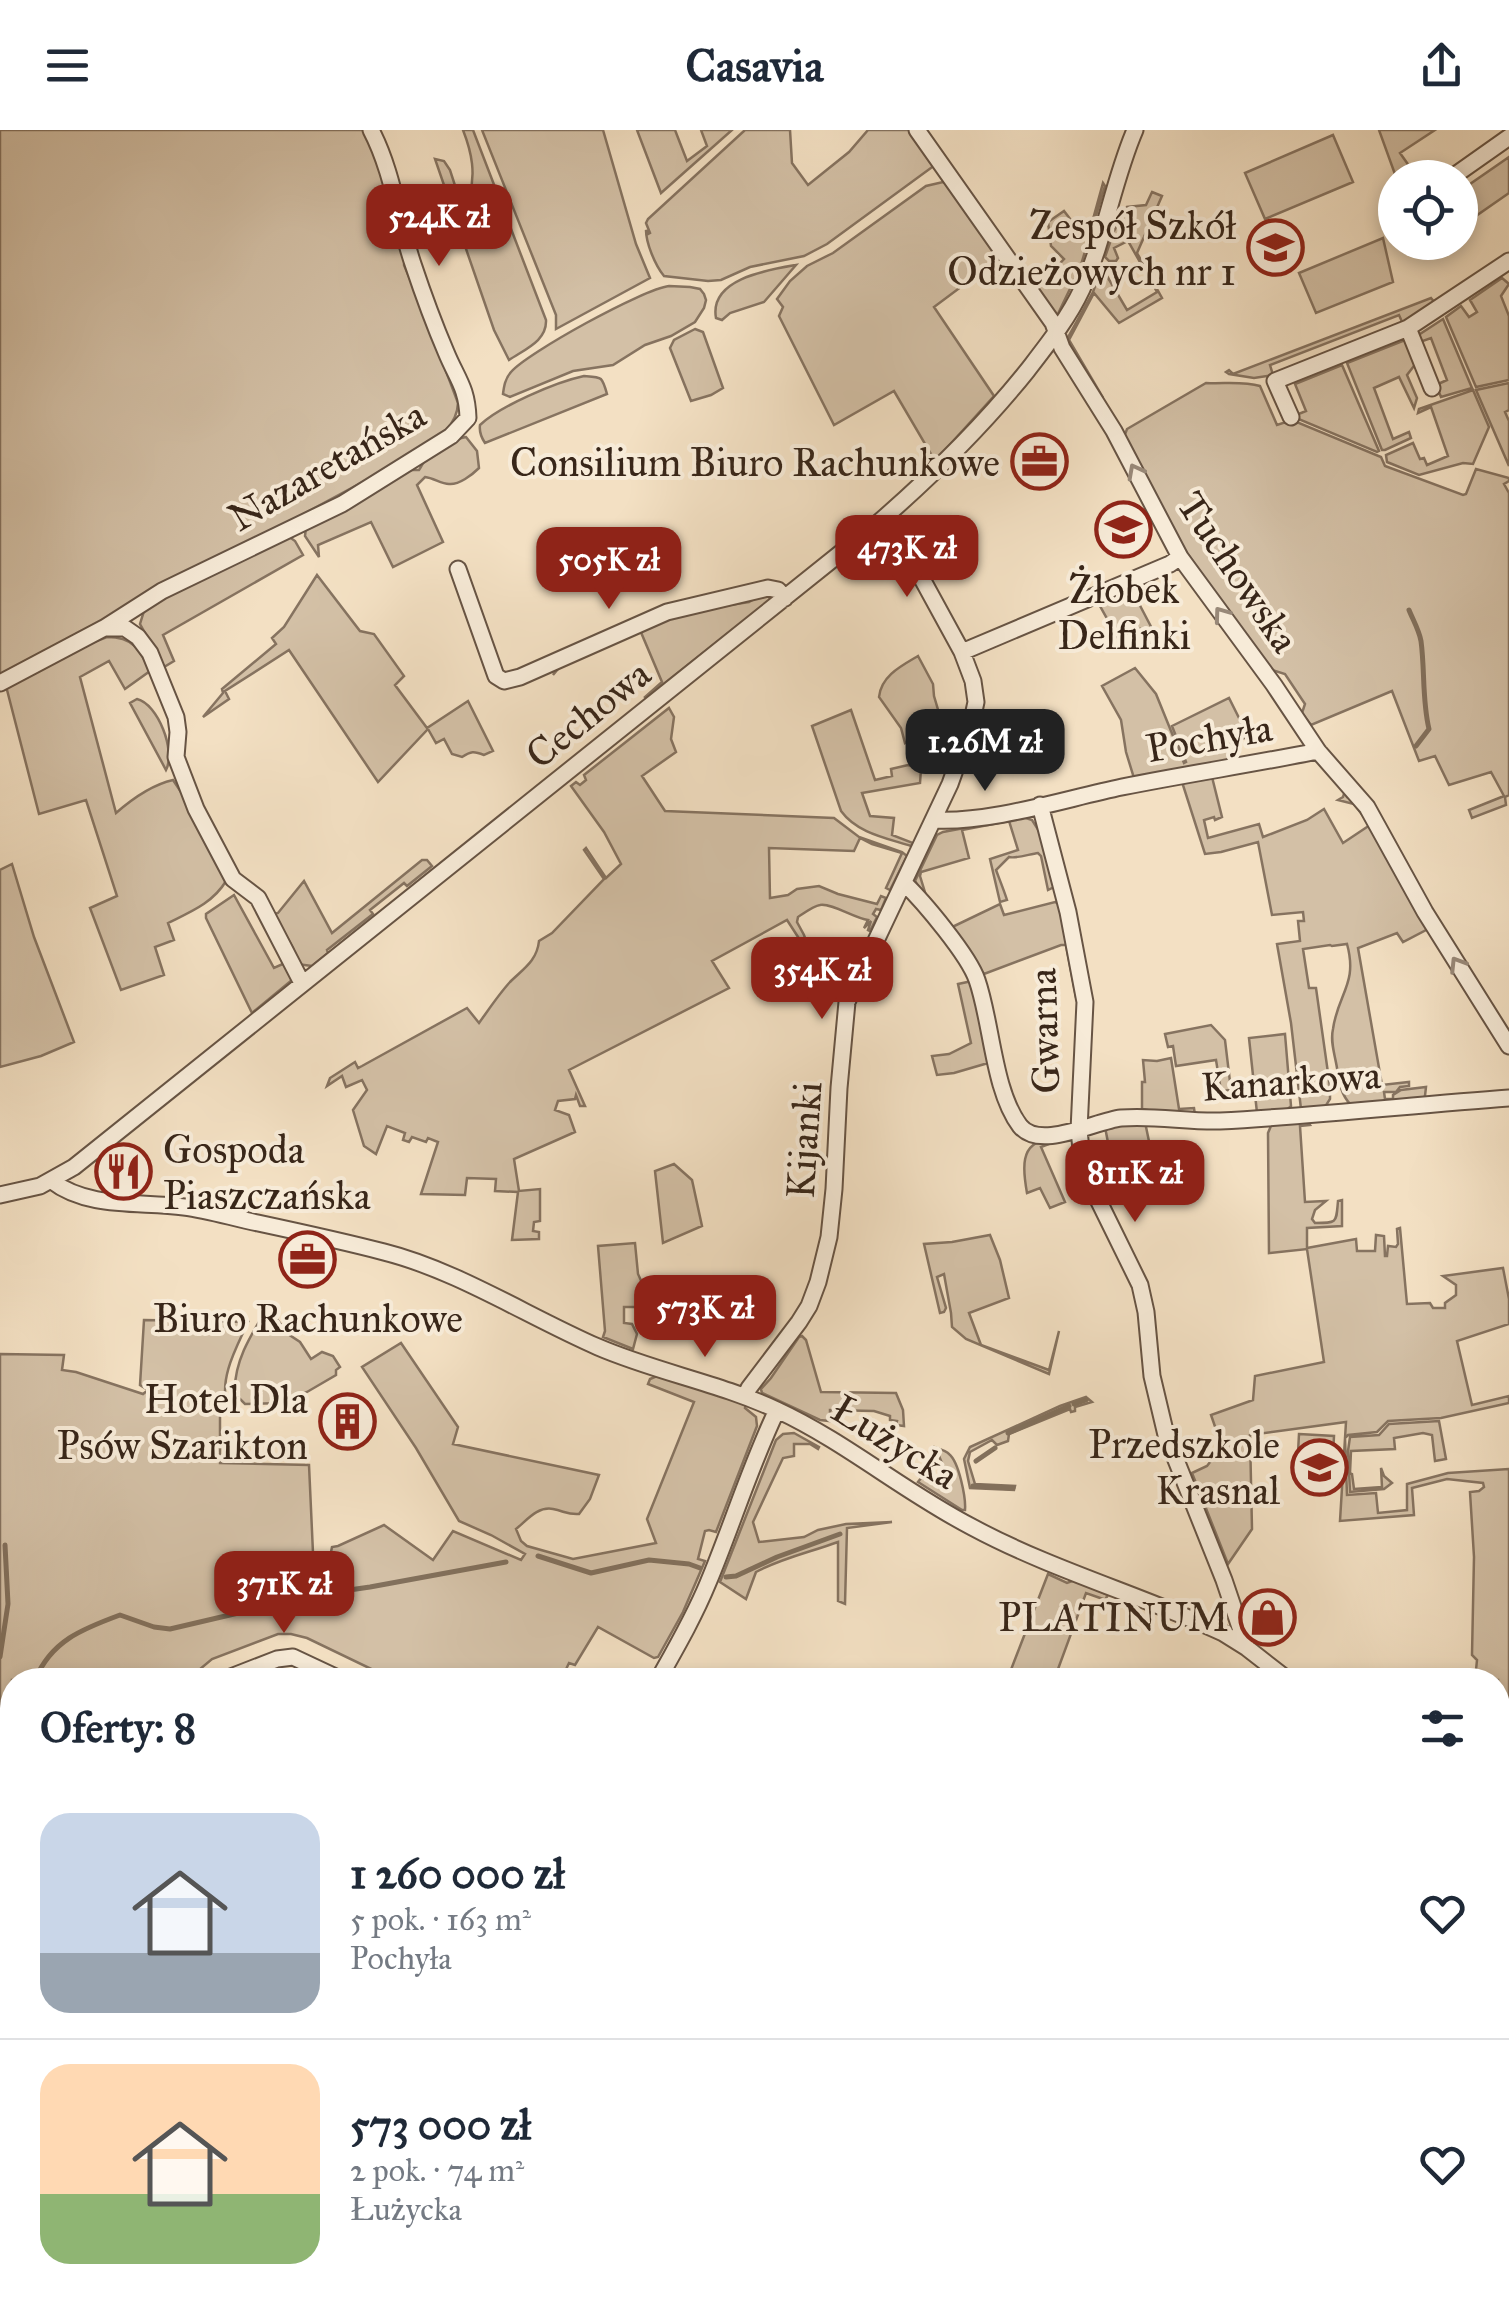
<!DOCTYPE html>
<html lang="pl">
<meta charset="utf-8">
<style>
body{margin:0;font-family:"IM FELL Great Primer",serif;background:#f6f6f7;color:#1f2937;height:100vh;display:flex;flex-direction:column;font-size:38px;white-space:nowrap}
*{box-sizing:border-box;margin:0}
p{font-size:32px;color:#747a83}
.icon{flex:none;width:55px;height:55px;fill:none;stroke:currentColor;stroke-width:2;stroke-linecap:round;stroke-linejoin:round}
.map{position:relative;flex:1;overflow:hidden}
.details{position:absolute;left:0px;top:1538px;width:1510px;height:642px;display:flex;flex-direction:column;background:#fff;border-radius:40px 40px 0 0;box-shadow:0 5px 15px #0003}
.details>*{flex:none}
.tools{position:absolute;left:1378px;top:30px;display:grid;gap:20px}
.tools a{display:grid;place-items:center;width:100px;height:100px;border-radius:50%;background:#fff;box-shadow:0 5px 15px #0003;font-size:50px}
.price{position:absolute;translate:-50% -85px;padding:0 22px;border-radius:20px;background:#8f2418;color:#fff;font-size:32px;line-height:65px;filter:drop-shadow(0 2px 5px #0008)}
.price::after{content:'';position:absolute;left:50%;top:60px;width:30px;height:22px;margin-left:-15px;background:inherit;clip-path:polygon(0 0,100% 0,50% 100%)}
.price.selected{background:#222;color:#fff}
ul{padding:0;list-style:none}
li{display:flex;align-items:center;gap:30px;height:250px;padding:0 40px}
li+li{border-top:2px solid #e0e1e3}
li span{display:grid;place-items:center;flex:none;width:280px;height:200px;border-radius:30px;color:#555}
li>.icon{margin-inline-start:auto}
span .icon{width:120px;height:120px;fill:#fffc;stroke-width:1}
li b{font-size:42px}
h2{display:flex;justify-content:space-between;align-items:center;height:120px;padding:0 40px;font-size:42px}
header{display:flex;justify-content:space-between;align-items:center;height:130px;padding:0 40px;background:#fff;font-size:45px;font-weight:800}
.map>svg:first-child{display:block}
.green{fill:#d3c0a6;stroke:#867360;stroke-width:2.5}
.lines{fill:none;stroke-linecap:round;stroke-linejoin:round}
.stream{stroke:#82705c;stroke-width:5}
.minor-casing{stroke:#675444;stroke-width:19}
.minor{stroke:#f7ebd8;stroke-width:15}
.oneway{stroke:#988878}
.labels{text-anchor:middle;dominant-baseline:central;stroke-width:8;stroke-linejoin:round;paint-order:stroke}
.poi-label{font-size:40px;fill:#382619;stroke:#f7ebd8;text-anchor:end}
.street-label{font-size:40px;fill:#382619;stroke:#f7ebd8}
</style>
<header><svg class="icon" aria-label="menu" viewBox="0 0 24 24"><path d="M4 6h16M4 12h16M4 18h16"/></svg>Casavia<svg class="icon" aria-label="share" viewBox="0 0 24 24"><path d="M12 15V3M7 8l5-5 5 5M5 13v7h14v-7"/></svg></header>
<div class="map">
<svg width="1509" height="2178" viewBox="0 0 1509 2178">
<rect width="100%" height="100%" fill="#f3e0c3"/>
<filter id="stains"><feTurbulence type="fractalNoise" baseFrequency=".002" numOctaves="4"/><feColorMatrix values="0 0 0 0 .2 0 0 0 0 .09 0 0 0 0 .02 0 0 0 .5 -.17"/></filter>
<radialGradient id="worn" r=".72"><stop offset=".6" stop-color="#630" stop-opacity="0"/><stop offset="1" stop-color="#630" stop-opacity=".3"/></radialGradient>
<path class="green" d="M0,0h365l10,21 30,105 -1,9 19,45 35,93c-1,28 -29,40 -49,54l-409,221z
M463,0h10l73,190c1,21 -21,29 -37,40l-15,-30 -59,-171 9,2 6,9 10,31 9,-3c7,-24 3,-45 -6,-68z
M482,0h121l33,114 14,34 -94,51v-14z
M637,0h38l12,31 20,-15 -6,-16h31l-71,63z
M745,0h45l2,33 16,22 41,-33 19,-22h45l22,35 -108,79 -23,12 -54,11 -29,13 -13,1 -44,-5c-9,-11 -18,-33 -18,-46l2,4 2,-1 -4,-10 2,-4z
M1379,0h56l-35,23 17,24h-21z
M1333,5l20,47 -88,37 -20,-46z
M1509,27v36l-49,34v-36z
M943,52l5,2 53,73 -67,50 60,89 -59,65 -41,-70 -60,34 -55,-109 4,-9 -6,-8 13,-18 17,-15 26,-13 93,-67z
M1103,53l2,3 -25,82 -24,50 -20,-29 28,-30 -13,-13 -3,-24 16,-11 23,30z
M1152,62l10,4 -25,57 25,45 -43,25 -25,-30 -25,47 33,56h-2l-34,-55 27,-49 6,-17 8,1 20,34 30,-18 -29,-51 -14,7 4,10 -2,3h-7l-4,-4 9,-26 13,-24 19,-2z
M1383,108l10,44 -77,31 -17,-40z
M796,135l-32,37 -34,11 -8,7 -6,-2c-7,-39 51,-48 80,-53z
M1502,148l7,6 -8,12 8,20v64l-33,7 -30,-70 15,-11 8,11 8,-5 -7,-12z
M669,156l21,1 10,2 4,5 2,6 -2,8 -9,14 -24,14 -26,9 -32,20 -40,6 -63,26 -7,-3c1,-8 2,-15 8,-22 16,-19 132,-83 158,-86z
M1431,168l4,5 -32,21 -4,-9 -129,50 3,10 -19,3 -25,-4 -3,-2 3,-2 4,4z
M1443,189l29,69 -31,9 -5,-12 11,-5 -16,-42 -11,4 -3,-6z
M695,199l8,3 20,56 -12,7 -20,6 -21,-53 4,-8z
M1405,210l12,22 -10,13 10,23 -3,10 -15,-31 -25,11 19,51 16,-7 2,6 -26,12h-3l-35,-87z
M1342,235l37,86 -2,1 -81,-34v-3l10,-4 -11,-27z
M584,246c18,1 18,0 23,18l-122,49c-4,-6 -6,-11 -5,-18 20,-19 76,-43 104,-49z
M1206,253c18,1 37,-2 54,3l17,39 15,-5 89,37 4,9 78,29 3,-1 10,-25 33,9v3l-5,3 5,9v302l-4,2 1,8 -34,13 -3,-8 35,-14 -13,-24 -42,13 -14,-29 -16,5 -27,-70 -81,34 -9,-12 3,-9 -20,-30 -13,-4 -24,-30 -63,-90 -61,-113 3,-8z
M1509,253v27l-4,2 4,9v45l-33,-76z
M1473,260l16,37 -16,37 -10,-1 -44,12 -32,-13 -1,-7 27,-12 7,16 4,-1 3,7 21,-9 -17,-49 -13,6 1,-4z
M466,307l11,14 2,17c-7,7 -20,17 -30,16 -8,0 -15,-6 -24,-7l-8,8 26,57 -50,25 -22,-45 -53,23 1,12 -14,-21 1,-9 102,-57h11c3,-4 5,-10 9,-14 8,-8 27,-17 38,-19z
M288,406l7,5 8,14 -140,80 11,26 -10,6 -24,-43 4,-13 17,-14z
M317,445l43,56 14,3 30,42 -9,9 32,43 41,-27 25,50 -9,4c-10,-4 -13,-4 -22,2l-10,-3 -8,-15 -8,4 -8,-14 -50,53 -89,-132 -64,41 4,8 -26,18 20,-24 -1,-4 54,-45 -4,-6 12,-11z
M1143,457l2,3 -10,6 23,44 -8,5 -10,-16 -21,11 -19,-34z
M762,464l8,3 -1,4 -123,97 -1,-1 17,-15 -22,-52 -77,33 -10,12 9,-13 116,-49 71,-11z
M107,507c26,0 33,12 43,34l-25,18 -16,-28 -29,16 36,136c16,-14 35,-28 57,-33l10,15 43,86c-13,22 -36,31 -58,42l6,17 -19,7 9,28 -43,15 -31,-82 27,-12 -31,-96 -47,14 -33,-128 75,-39z
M918,526l15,28 1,12 8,27 14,-2 -2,7 -34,5 -15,10 -4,-15 -22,-31c2,-21 22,-31 39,-41z
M1135,538l21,26 28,69 2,-1 -14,-36 57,-28 19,38 -18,10 5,11 -3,1 2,2 -100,18 -8,-26 -5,-32 -19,-34z
M137,569c21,5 39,52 29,71l-36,-67z
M669,578l5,9 -3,22 5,13 -34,24 23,35 169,7 25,19 43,15 5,4 -17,34 -4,-2 16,-35 -30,-9 -12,-6 -6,13 -85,-3 1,50 18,-3 9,-6 22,-3 19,8 39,10 4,-8 5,2 -5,12 -5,-1 -3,5 4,3 -7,14 -2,-1 3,-9 -7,7 4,-8c-14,-2 -36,-17 -48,-15 -7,1 -17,9 -22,12l-1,5 7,13 9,25 -26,-40 -75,41 17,27 -160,82 16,36h-5l-4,-11 -1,4 -17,2 -3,9 14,5 6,17 -61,27 5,32 21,-2v32l-6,1 -1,9 6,1v7l-27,1 6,-48 -23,-1 1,-12 -29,-1 -2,17 -44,-1 17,-52 -10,-4 -2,4 -14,-5 -3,5 -6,-2 2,-7 -18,-7 -11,28 -12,-8 -11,-36 14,-20 -5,-10 -16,7 -4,-11 -15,10 3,-8 25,-16 3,6 4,-2 105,-58 12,15c10,-14 20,-29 31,-41 13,-13 27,-21 29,-41l13,-8 52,-54 -20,-29 2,-2 20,30 15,-14 -17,-32 -33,-46 5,-4 4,3 6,-5 -2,-5z
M851,580l24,70 17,-4 -1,-7 17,-4 13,4 -1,14 -58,10 8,23 24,2 -2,17 21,8 -2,3c-25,-8 -54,-13 -70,-35l-29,-85z
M1212,647l10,40 -7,3 -1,-3 -10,3 4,18 51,-14 4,13 44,-17 17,-11 19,34 27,-18 -16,-21 -16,-4 5,-3 2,-6 2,6h3l21,24 57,108 -25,13 -6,-9 -39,15 24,137 27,-3v4l-9,1 -4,5h-12l1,7h8v-4l8,-5 25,-3 -1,9 -3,3 -71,6c-10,-10 -12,-23 -14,-37 -2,-13 -7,-26 -4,-39 5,-36 25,-45 14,-85l-15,2 -2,-1 -27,4 6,39h7l14,99v12l-5,8 -24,2 -10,-86 -14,-79 23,-3 -2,-20h6l-1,-9 -31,3 -14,-73 -37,10 -16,2 -23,-72z
M1023,687l9,3 7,11 17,55 -8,4 -7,-34 -3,-3c-8,1 -23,6 -29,4l-13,13c3,8 9,23 11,30l-7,2 -10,-43 28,-9 -9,-29 -47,9 7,28 -48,14 -1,4 8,26 -13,-21 22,-46 6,-3z
M422,730h5l5,6 -25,20 -3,-3 -34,27 3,4 -46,36 1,3 -16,13 -15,-2 -4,-16 -19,-34 4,-1 26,-32 28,52z
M12,734l22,73 40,105 -33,14 -41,11v-197z
M234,765l40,73 11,-5 7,17 -40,33 -46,-95v-4z
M1055,772l5,2 19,92 -3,1 -10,-52h-5l-77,29 -36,-45 52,-25 4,11z
M972,851l16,82 -34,10 -17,2 -5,-19 17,-2 22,-11 -13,-59z
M1211,895l14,15 6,50 -10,1 -5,-31 -40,6 -3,-20 -5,1 -3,-13z
M1285,904l6,72 -4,4 -30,3 -8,-75z
M1171,928l8,51 15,-1 1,7 -16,1 -37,-7v-27h3l-2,-22 14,1z
M1307,990l3,5 -10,1 5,76 21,-1 -11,9 -3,9 3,4c23,0 21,0 23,-22l4,-1v26l-35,2v20l49,-9 1,12h18l1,-16 8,1 1,20h2l1,-10 8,1 2,-3 -1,-15 3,-1 7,76 23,-1 3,5h12v-5l11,-8v-10l-13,-9 60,-8 6,31v25l-52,17 15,64 37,-9v7l-68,15 -53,3 -11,11 -29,3 -3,3 2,57 29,-2 2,20 29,-3v-26l41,-11 61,-4v239l-11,-3v-25h-27l1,-6 4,-4 1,-10 -5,-5 2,-98 -4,-65 9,-1 5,-4 -1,-4 -36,-4 -35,9 2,27 -74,6 6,-99 -96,13 2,94 -24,35 -36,-91 15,-7 10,-13 6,2 2,-5 -6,-4v-8l-8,-23 42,-15 2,-24 69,-14 -17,-113 -38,4 -1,-120 5,-12z
M1145,992l12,58 -27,3 -6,-27 -13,2 -6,-31z
M1048,1010l1,4 -8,3 24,55 -15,6 -10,-20 -13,5c-4,-22 -8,-51 21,-53z
M674,1034l18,16 10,46 -39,17 -8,-72z
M990,1105l10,25 9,38 -40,15 12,32 68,25 10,-39 -10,43 -83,-35 -14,-12 -1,-14 -7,-39 -7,3 9,31 -2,4 -4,1 -16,-69 28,-2z
M635,1113l3,31 15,33h-29v16l8,1 5,10 -4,15 -30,-12 2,-6 -7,-85z
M268,1177l20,27 12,8 11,17 11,-7 11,4 7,11 -4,3v5l-29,17 -24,11 -38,1 -10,-10c-2,-32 17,-61 33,-87z
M144,1190l104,2c-11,25 -29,55 -21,83h-7v58l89,2 4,88 18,-1 1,-5 6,-1 46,-21 49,35 20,-29 68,29 4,-6 -34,-19 -32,-14 -43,-73 -54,-81 39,-24 57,84 -5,17 146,31 -9,24 -11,15c-11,1 -15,-3 -26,-5 -15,-3 -26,11 -37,20l5,12 6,5 46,13 83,-16 -9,-24 47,-117 -46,-18 2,-5 7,-3 89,28 -1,4 11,9 1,9 -41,106 -7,-2 -4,1 -7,28 7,2 -22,51 -25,45 -4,1 -56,-31 -23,38 -6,-2 -8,17h-167l-87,-42 -16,-4h-13l-66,25 -25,21h-175v396l-12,27v-749l64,1 -2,15 14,2 67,22 5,-4 -8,-5z
M802,1206l4,4 15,52 75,1 7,17 1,16 -8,-1 1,-4 -7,-1v-4l-16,-5 -44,-1v11l-10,-1 -58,-27 -1,-4 10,-11 28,-41z
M1086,1267l6,5 -17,5v4l-4,1 -1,-3 -61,25 -1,7 -11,4 -5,-5 -22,12 -2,9 7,23 40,2 -1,4 -44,-2 -6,-29 6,-12 90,-41z
M1439,1291l7,38 -11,2 -3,-26 -9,-2 -29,5 1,11 -44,2 -1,22 2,1 2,15 28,-2 -1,-19 3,8 8,7 -8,6 -34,3 -2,-41 2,-14 29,-2 10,-11z
M794,1303l25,14 -1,2 -8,-5h-16v12l-11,2 -30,64 6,20 45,-5 14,-7 28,-6 46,-2 -45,6 -2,76 -7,-3v-59c-27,10 -56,16 -82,30l-10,27 -26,-17 56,-142 7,-6z
M1299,1304l35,2 -2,37 -35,-2z
M934,1317c3,1 13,4 15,7 10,8 17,44 16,56h-3l-44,-28 4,-5 14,9 9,-1 4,-5 -10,-24 -8,-4z
M1048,1444l19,9 8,-3 33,15 -5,8v-4l-17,-6 -32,87h-47z
M801,2168h230l5,10h-229z
M1135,2168h134l7,10h-140z"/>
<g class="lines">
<path class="stream" d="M1409,480c4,10 10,20 12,31 4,30 1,59 8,88l-13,17
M1074,1274l12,-4
M1008,1303l61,-27
M1188,1323l19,-13
M976,1331l19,-13
M973,1356l40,2
M538,1426l53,17 58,-13 40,4 11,4
M726,1447l10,-1 41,-19 63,-23
M0,1527l8,-53 -3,-59
M35,1550c16,-39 47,-51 85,-65l34,12 16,2 145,-34 55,-8 136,-25
M0,1632l12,-9"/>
<defs>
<path id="minor" d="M917,0l136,193 9,25 52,83 66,126 94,128 44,66 49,56 58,105 84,134
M1451,48l58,-41
M1408,198l24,60
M1291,287l-16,-36 133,-53 101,-67
M458,439l38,107 8,5 16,-4 147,-65 101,-24 10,2 7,8
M108,498h17l13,9 12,16 26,64 2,15 -2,25 20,52 37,70 25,19 44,85
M962,522l208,-88 10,-7
M0,553l104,-55 58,-37 180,-87 109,-68 17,-18c-1,-31 -11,-39 -22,-66 -12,-28 -23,-58 -33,-88 -15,-44 -20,-92 -42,-134
M1040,675l28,107 17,90 -6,128 4,39 57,116 6,27 6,64 14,59 58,145 23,68
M934,690c58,3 130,-21 188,-33 65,-13 131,-23 196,-36
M904,753c20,19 65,73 73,97 15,43 16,110 43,146 20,25 75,-5 101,-8 33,-3 66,4 99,3 96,-5 193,-16 289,-23
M52,1051c36,28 89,20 132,26 25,3 49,11 74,16 42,9 84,18 126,29 72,18 145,65 214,95 58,25 121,36 179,63 69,32 127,82 195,117 80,43 169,68 251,106l24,15 41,32
M0,1065l40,-9 34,-19 804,-644c54,-47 104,-96 149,-152 20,-26 41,-52 55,-82 23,-51 31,-108 53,-159
M745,1266l4,-8 50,-66 10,-16 9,-24 11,-45 5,-48 5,-101 8,-86 103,-218 21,-59 5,-23 -3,-21 -11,-29 -53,-97 -15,-19 -16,-13
M223,1550l54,-21 16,-2 49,23
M658,1550c18,-32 36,-63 50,-97 24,-57 42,-117 69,-173
M1498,1642l11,4
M1498,1824l11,5
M0,2005l12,-25
M0,2089l12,-19
M355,2178l4,-10"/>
</defs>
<use href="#minor" class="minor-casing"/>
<use href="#minor" class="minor"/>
</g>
<defs><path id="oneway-chevron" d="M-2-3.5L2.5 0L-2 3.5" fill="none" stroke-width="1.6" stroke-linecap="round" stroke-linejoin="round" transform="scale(2.5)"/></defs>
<g class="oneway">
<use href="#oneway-chevron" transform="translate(1135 341) rotate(-118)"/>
<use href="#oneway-chevron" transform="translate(1221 484) rotate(-126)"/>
<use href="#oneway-chevron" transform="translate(1457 834) rotate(-122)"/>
</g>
<defs>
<symbol id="school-ring" viewBox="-11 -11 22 22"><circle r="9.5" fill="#f7ebd8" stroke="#8f2418" stroke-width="1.5"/><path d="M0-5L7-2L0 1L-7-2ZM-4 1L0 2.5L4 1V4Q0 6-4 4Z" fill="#8f2418"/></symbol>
<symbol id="office-ring" viewBox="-11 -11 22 22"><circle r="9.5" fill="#f7ebd8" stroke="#8f2418" stroke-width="1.5"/><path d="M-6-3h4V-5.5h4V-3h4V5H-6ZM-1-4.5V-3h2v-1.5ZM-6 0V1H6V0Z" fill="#8f2418"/></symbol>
<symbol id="restaurant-ring" viewBox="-11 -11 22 22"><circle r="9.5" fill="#f7ebd8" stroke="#8f2418" stroke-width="1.5"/><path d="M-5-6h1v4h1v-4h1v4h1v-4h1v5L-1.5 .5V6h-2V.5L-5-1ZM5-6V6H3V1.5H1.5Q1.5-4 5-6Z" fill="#8f2418"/></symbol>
<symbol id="building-ring" viewBox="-11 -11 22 22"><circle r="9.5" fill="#f7ebd8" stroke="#8f2418" stroke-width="1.5"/><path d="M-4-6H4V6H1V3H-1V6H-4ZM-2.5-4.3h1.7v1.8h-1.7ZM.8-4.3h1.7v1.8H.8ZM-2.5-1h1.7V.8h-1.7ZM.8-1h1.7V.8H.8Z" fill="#8f2418"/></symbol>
<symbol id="shop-ring" viewBox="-11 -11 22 22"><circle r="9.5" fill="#f7ebd8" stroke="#8f2418" stroke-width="1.5"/><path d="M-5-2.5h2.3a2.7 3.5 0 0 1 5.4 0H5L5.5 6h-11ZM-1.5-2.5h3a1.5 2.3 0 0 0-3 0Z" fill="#8f2418"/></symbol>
</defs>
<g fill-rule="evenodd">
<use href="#school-ring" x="1244" y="86" width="63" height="63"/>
<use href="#office-ring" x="1008" y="300" width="63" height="63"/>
<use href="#school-ring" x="1092" y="368" width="63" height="63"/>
<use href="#restaurant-ring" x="92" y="1010" width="63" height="63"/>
<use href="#office-ring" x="276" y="1098" width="63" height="63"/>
<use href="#building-ring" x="316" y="1260" width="63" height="63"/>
<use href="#school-ring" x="1288" y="1306" width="63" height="63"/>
<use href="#shop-ring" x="1236" y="1456" width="63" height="63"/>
</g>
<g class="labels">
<g class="poi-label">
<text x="1236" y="95">Zespół Szkół<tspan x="1236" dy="46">Odzieżowych nr 1</tspan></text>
<text x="1000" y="332">Consilium Biuro Rachunkowe</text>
<text x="1124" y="459" text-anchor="middle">Żłobek<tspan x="1124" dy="46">Delfinki</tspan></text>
<text x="163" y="1019" text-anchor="start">Gospoda<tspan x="163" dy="46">Piaszczańska</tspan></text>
<text x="308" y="1188" text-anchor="middle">Biuro Rachunkowe</text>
<text x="308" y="1269">Hotel Dla<tspan x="308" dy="46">Psów Szarikton</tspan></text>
<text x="1280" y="1314">Przedszkole<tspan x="1280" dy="46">Krasnal</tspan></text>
<text x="1229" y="1487">PLATINUM</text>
</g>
<g class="street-label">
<text transform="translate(327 336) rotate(-30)">Nazaretańska</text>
<text transform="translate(1238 442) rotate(56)">Tuchowska</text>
<text transform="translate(588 584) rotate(-39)">Cechowa</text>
<text transform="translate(1209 608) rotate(-10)">Pochyła</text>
<text transform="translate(1044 901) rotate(-92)">Gwarna</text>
<text transform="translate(1291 951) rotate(-4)">Kanarkowa</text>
<text transform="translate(804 1010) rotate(-86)">Kijanki</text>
<text transform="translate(895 1312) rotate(32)">Łużycka</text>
</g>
</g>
<rect width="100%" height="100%" filter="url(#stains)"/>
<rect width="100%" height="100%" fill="url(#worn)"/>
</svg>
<div class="tools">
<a><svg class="icon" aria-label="locate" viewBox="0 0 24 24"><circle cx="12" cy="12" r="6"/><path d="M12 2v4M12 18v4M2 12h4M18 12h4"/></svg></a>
</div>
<b class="price" style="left:439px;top:139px">524K zł</b>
<b class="price" style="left:907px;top:470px">473K zł</b>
<b class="price" style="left:609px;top:482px">505K zł</b>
<b class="price selected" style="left:985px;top:664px">1.26M zł</b>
<b class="price" style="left:822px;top:892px">354K zł</b>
<b class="price" style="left:1135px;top:1095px">811K zł</b>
<b class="price" style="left:705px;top:1230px">573K zł</b>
<b class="price" style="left:284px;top:1506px">371K zł</b>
<section class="details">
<h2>Oferty: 8<svg class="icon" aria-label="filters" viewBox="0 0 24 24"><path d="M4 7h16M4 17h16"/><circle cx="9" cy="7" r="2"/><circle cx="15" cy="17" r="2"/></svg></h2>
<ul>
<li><span style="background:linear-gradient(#c9d6e8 70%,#9aa5b1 0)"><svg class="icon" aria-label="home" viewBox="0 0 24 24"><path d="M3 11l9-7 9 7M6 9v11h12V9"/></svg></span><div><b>1 260 000 zł</b><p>5 pok. · 163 m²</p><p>Pochyła</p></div><svg class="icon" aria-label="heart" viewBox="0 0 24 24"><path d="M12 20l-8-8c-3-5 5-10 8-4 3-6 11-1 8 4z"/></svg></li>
<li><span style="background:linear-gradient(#ffd9b3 65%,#8fb573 0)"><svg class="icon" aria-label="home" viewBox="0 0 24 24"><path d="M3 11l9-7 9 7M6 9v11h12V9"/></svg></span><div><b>573 000 zł</b><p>2 pok. · 74 m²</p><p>Łużycka</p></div><svg class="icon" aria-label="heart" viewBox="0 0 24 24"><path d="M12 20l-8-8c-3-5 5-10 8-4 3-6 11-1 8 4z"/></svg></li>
</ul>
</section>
</div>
